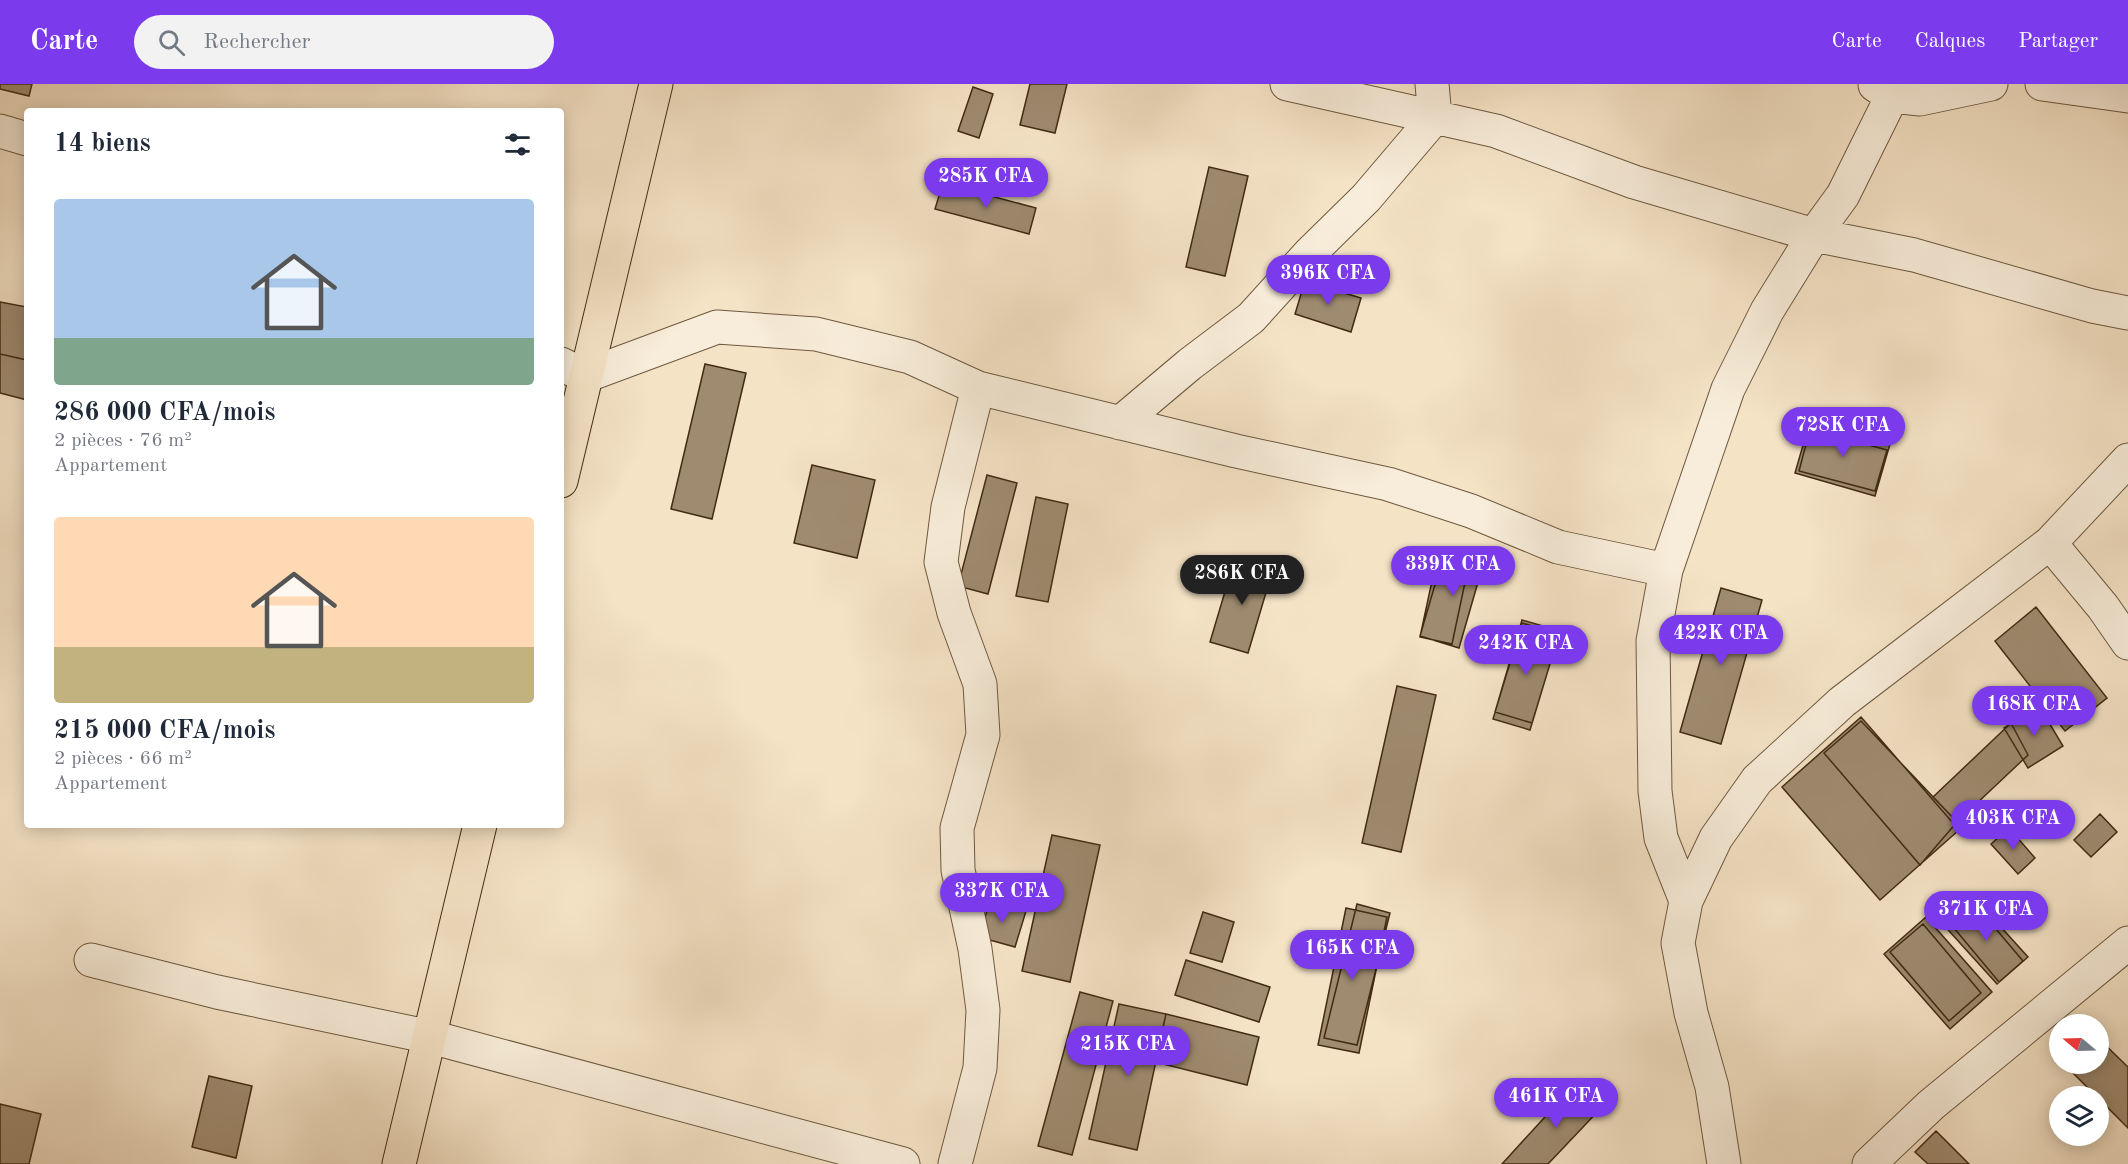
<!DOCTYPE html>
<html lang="fr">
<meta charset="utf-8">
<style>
body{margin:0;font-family:"Old Standard TT",serif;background:#f2f2f3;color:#1f2937;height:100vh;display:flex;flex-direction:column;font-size:22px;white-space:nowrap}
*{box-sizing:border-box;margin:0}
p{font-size:20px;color:#747a83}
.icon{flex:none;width:33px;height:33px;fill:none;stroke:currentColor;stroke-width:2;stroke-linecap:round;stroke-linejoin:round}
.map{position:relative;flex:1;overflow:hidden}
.drawer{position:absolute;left:24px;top:24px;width:540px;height:720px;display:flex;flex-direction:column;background:#fff;border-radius:6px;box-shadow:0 3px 15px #0003}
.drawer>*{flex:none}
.needle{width:39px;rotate:289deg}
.buttons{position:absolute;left:2049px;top:930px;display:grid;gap:12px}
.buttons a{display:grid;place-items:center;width:60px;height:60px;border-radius:50%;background:#fff;box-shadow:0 3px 15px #0003;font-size:30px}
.price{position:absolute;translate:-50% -51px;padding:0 14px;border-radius:21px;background:#7c3aed;color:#fff;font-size:20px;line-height:39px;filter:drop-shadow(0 2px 3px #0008)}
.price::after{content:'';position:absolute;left:50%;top:36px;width:18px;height:14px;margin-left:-9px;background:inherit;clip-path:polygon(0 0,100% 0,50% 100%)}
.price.selected{background:#222;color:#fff}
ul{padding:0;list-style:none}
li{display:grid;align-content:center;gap:12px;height:318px;padding:0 30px}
li span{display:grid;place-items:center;height:186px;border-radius:6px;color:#555}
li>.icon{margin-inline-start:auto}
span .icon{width:108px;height:108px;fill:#fffc;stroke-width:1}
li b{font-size:26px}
h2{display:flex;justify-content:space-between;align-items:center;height:72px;padding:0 30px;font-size:26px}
header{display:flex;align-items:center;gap:36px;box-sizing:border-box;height:84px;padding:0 30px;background:#7c3aed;color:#fff}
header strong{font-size:28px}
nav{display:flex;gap:33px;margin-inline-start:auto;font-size:21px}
.search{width:420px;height:54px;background:#f2f2f3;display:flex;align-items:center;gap:15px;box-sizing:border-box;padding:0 21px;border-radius:33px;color:#747a83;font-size:22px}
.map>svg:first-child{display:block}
.building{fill:#9f8b70;stroke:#422b12;stroke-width:1.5}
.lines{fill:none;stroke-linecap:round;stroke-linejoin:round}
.minor-casing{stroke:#6f593f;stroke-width:35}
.major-casing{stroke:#422b12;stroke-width:35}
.minor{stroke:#f8edda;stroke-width:33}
.major{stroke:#f5e3c6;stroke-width:33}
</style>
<header>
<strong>Carte</strong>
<div class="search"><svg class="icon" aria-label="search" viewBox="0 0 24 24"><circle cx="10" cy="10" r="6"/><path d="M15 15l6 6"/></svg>Rechercher</div>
<nav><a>Carte</a><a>Calques</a><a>Partager</a></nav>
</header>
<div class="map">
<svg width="2128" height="1080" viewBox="0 0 2128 1080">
<rect width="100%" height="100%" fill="#f5e3c6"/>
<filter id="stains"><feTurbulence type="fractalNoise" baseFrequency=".00333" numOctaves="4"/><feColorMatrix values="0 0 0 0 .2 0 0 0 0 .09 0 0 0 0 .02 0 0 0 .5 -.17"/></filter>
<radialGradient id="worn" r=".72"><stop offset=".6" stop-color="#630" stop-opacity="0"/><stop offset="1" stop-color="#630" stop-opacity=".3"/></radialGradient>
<path class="building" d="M0,0h32l-3,12 -29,-7z
M1030,0h37l-12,49 -35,-8z
M973,3l20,7 -14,44 -21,-7z
M1209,83l39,9 -23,100 -39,-9z
M943,99l93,25 -7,26 -94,-25z
M1305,197l56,17 -10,34 -56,-18z
M0,218l27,5v53l-27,-6z
M0,270l27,6v40l-27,-7z
M705,280l41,9 -34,146 -41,-10z
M1810,337l80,23 -15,52 -80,-23z
M1810,345l77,21 -12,41 -76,-20z
M812,381l63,15 -18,78 -63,-15z
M987,391l30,8 -29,111 -30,-8z
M1036,413l32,7 -20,98 -32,-6z
M1446,463l39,11 -26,90 -39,-12z
M1439,464l32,6 -19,90 -32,-7z
M1235,474l38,11 -25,84 -38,-11z
M1721,504l41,12 -41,144 -41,-12z
M2036,523l71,91 -42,33 -70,-90z
M1522,536l38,11 -28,92 -37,-11z
M1522,539l37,11 -29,96 -37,-11z
M1397,602l39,9 -35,157 -39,-9z
M2039,622l24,40 -35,22 -24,-40z
M1861,633l98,113 -79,70 -98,-113z
M1861,637l96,101 -37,43 -96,-112z
M2011,639l17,32 -71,67 -24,-25z
M2100,730l17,18 -26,25 -17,-17z
M2009,744l26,30 -17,16 -27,-30z
M1052,751l48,10 -30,137 -48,-11z
M1971,810l57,63 -31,27 -56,-62z
M990,817l36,10 -11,36 -36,-10z
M1973,818l50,59 -24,21 -50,-60z
M1357,820l33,9 -33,132 -33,-7z
M1346,824l41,9 -28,136 -41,-8z
M1203,828l31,10 -12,40 -32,-9z
M1926,833l66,75 -42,37 -66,-75z
M1923,840l58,69 -32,28 -59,-69z
M1186,876l84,27 -11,35 -84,-27z
M1080,908l33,9 -41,154 -34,-9z
M1119,920l47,10 -29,136 -48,-11z
M1166,930l93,23 -12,48 -92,-23z
M2098,954l30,29v61l-64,-64h34z
M209,992l43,10 -16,72 -44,-11z
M1576,999l26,24 -54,57h-46z
M0,1020l41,10 -12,50h-29z
M1936,1047l33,33h-41l-13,-12z"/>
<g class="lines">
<defs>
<path id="minor" d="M1287,0l209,47 138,51 180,53 100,20 178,51 36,7
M2042,0l86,12
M1875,1l17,11 28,3 71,-15
M0,47l27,8
M561,280l24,12 132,-49 99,7 94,23 68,31 258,63 152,33 83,27 87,36 108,23
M1120,339l70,-59 61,-46 58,-64 57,-56 69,-81 -3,-33
M2050,459l53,64 25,36
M1686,817l-25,-63 -6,-47 -2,-150 13,-71 62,-181 39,-78 47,-76 29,-40 49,-99 1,-12
M91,876l126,32 214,45 472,127
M955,1080l25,-96 3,-58 -8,-61 -17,-79 -1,-42 26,-93 -3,-51 -26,-71 -13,-51 7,-55 30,-119
M1724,1080l-12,-77 -21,-74 -13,-70 8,-42 30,-63 41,-58 85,-78 208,-159 78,-83
M1869,1080l62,-59 197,-162"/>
<path id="major" d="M561,397l95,-397
M399,1080l81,-339"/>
</defs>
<use href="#minor" class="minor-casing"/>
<use href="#major" class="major-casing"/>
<use href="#minor" class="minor"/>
<use href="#major" class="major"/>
</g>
<rect width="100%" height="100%" filter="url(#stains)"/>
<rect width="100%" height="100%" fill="url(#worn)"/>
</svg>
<div class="buttons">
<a><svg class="needle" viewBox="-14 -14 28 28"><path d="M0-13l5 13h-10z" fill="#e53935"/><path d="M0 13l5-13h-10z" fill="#747a83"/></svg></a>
<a><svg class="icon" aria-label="layers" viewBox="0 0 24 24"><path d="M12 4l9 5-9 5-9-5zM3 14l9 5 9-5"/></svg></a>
</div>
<b class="price" style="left:986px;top:125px">285K CFA</b>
<b class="price" style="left:1328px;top:222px">396K CFA</b>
<b class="price" style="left:1843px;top:374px">728K CFA</b>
<b class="price" style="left:1453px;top:513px">339K CFA</b>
<b class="price selected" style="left:1242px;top:522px">286K CFA</b>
<b class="price" style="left:1721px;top:582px">422K CFA</b>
<b class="price" style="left:1526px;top:592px">242K CFA</b>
<b class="price" style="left:2034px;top:653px">168K CFA</b>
<b class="price" style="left:2013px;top:767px">403K CFA</b>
<b class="price" style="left:1002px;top:840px">337K CFA</b>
<b class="price" style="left:1986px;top:858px">371K CFA</b>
<b class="price" style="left:1352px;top:897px">165K CFA</b>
<b class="price" style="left:1128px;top:993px">215K CFA</b>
<b class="price" style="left:1556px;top:1045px">461K CFA</b>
<section class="drawer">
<h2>14 biens<svg class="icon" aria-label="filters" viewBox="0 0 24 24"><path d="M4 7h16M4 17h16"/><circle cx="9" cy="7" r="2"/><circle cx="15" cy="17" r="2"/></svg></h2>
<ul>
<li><span style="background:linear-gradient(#a9c7e8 75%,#7fa58c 0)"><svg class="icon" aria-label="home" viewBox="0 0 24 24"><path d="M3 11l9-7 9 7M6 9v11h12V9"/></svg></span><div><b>286 000 CFA/mois</b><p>2 pièces · 76 m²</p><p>Appartement</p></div></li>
<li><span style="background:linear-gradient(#ffd9b3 70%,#c2b280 0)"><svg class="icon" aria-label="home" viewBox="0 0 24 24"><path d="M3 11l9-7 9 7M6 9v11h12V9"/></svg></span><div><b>215 000 CFA/mois</b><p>2 pièces · 66 m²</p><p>Appartement</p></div></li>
</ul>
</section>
</div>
